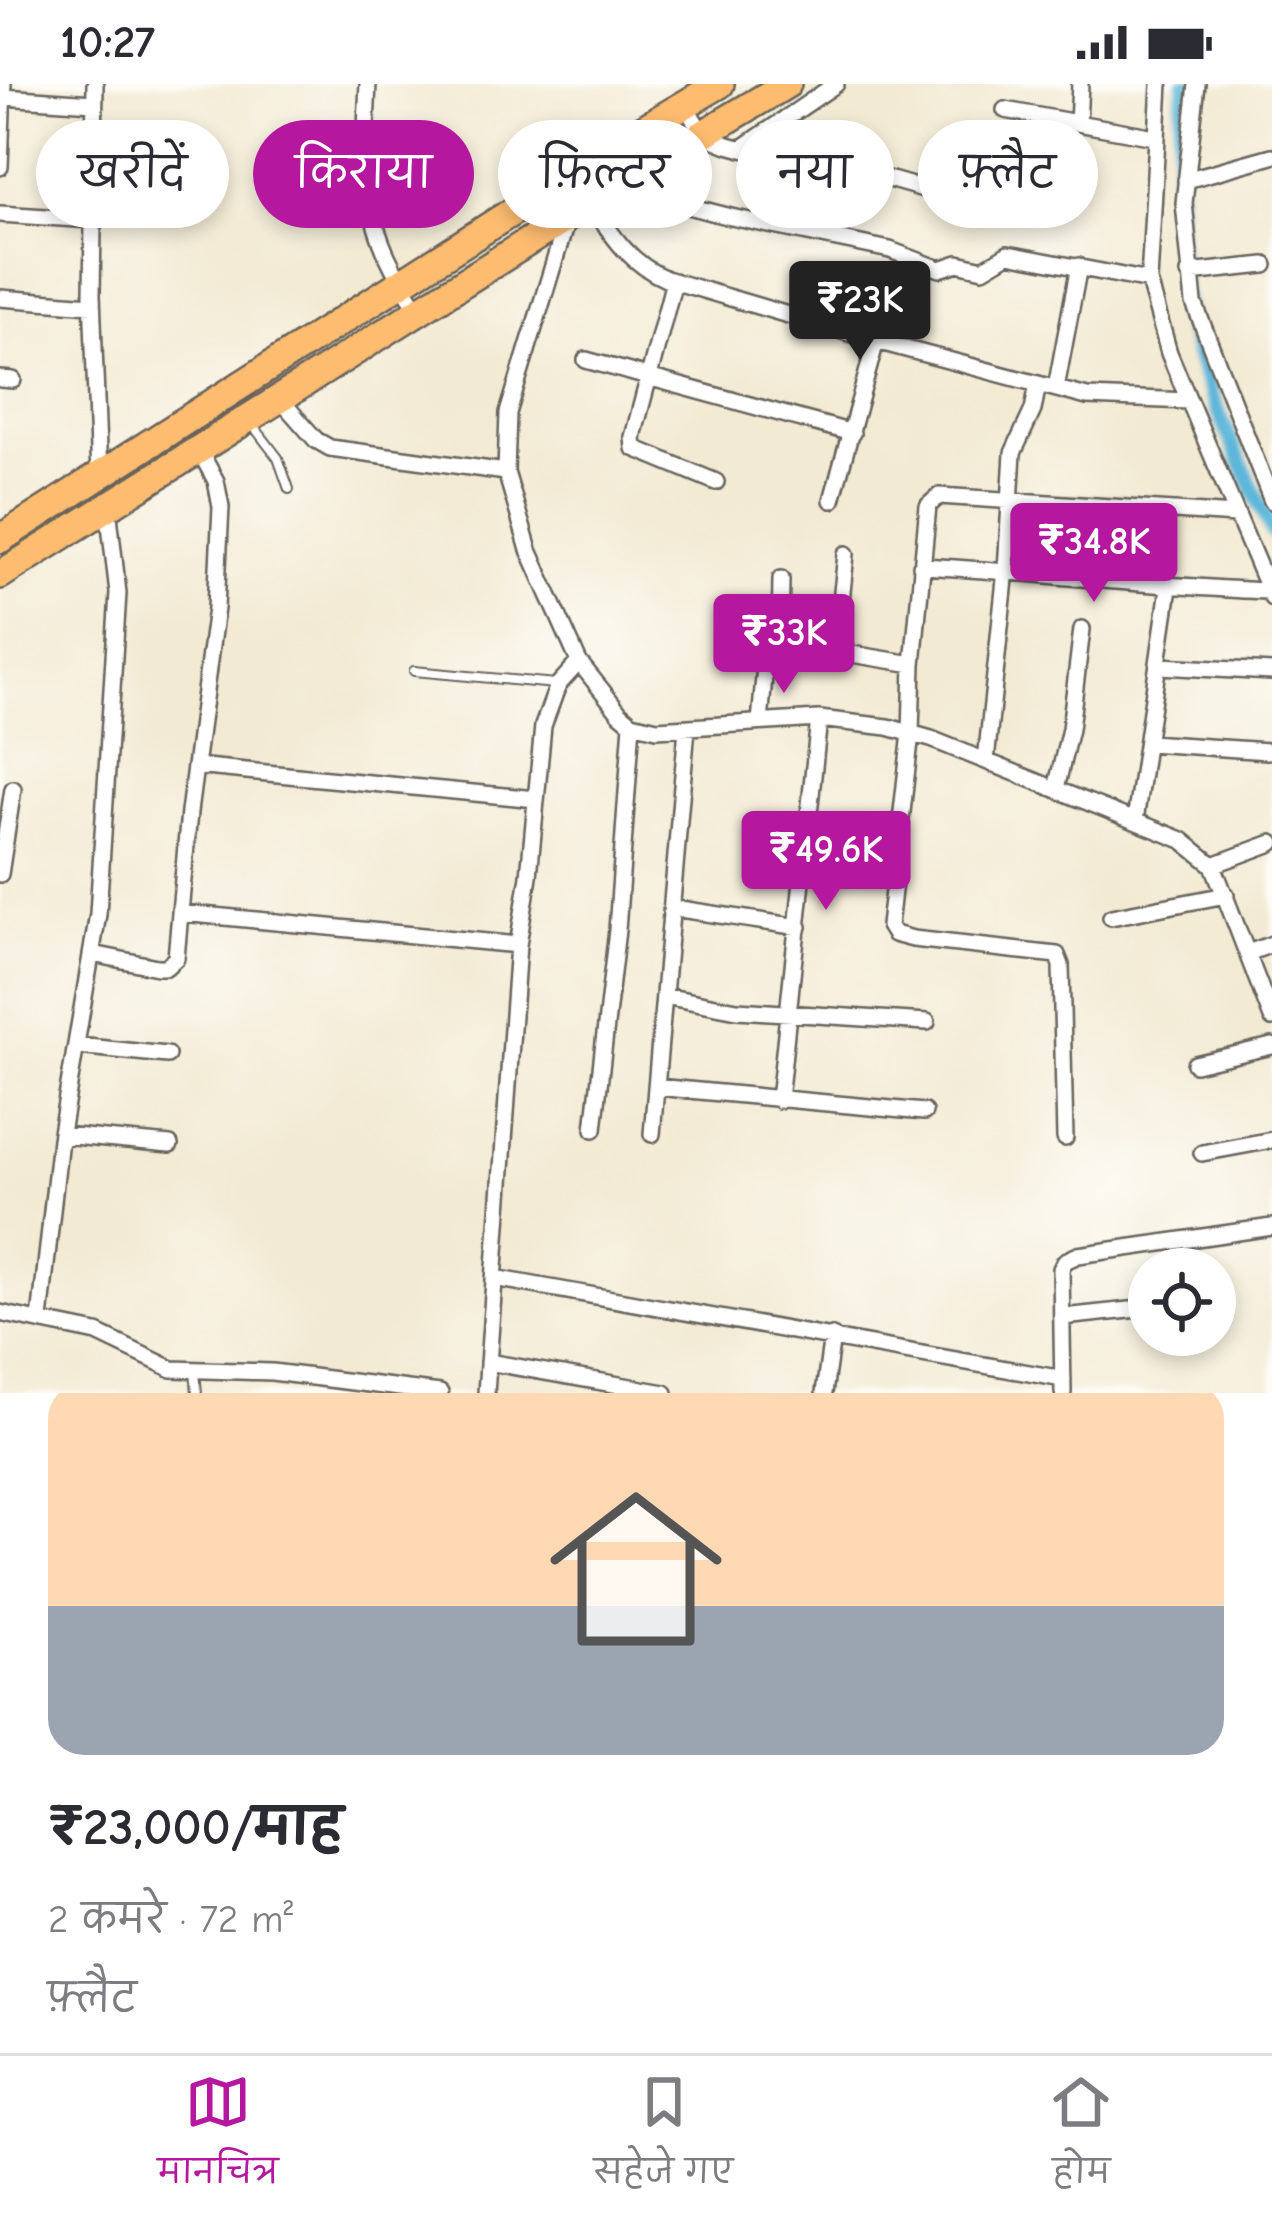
<!DOCTYPE html>
<html lang="hi">
<meta charset="utf-8">
<style>
body{margin:0;font-family:"Comic Neue","Playpen Sans Deva",sans-serif;background:#f2f2f3;color:#2b2b33;height:100vh;display:flex;flex-direction:column;font-size:45px;white-space:nowrap}
*{box-sizing:border-box;margin:0}
p{font-size:39px;color:#7c7c81}
.icon{flex:none;width:66px;height:66px;fill:none;stroke:currentColor;stroke-width:2;stroke-linecap:round;stroke-linejoin:round}
.map{position:relative;height:1309px;overflow:hidden}
.sheet{display:flex;flex-direction:column;background:#fff;flex:1}
.sheet>*{flex:none}
.hud{position:absolute;left:36px;top:36px;width:1200px;height:108px;display:flex;gap:24px}
.controls{position:absolute;left:1128px;top:1164px;display:grid;gap:24px}
.controls a{display:grid;place-items:center;width:108px;height:108px;border-radius:50%;background:#fff;box-shadow:0 6px 18px #0003;font-size:60px}
.price{position:absolute;translate:-50% -102px;padding:0 27px;border-radius:12px;background:#b5179e;color:#fff;font-size:39px;line-height:78px;filter:drop-shadow(0 3px 6px #0008)}
.price::after{content:'';position:absolute;left:50%;top:72px;width:36px;height:27px;margin-left:-18px;background:inherit;clip-path:polygon(0 0,100% 0,50% 100%)}
.price.on{background:#222;color:#fff}
ul{padding:0;list-style:none}
li{display:grid;align-content:center;gap:24px;height:636px;padding:0 48px}
li+li{border-top:3px solid #e1e1e2}
li span{display:grid;place-items:center;height:372px;border-radius:36px;color:#555}
li>.icon{margin-inline-start:auto}
span .icon{width:216px;height:216px;fill:#fffc;stroke-width:1}
li b{font-size:51px}
.pill{padding:0 42px;border-radius:54px;background:#fff;box-shadow:0 6px 18px #0003;font-size:42px;line-height:108px}
.pill.on{background:#b5179e;color:#fff}
.status{display:flex;justify-content:space-between;align-items:center;height:84px;padding:0 60px;background:#fff;direction:ltr}
.status svg{height:33px;fill:currentColor}
.dock{display:flex;justify-content:space-around;align-items:center;height:168px;border-top:3px solid #e1e1e2;background:#fff;font-size:33px;color:#7c7c81}
.dock a{display:grid;justify-items:center;gap:6px}
.dock .on{color:#b5179e}
.map>svg:first-child{display:block}
.lines{fill:none;stroke-linecap:round;stroke-linejoin:round}
.canal{stroke:#5cb7da;stroke-width:15}
.lane-casing{stroke:#67645c;stroke-width:12}
.street-casing{stroke:#67645c;stroke-width:20}
.highway-casing{stroke:#67645c;stroke-width:32}
.lane{stroke:#fff;stroke-width:8}
.street{stroke:#fff;stroke-width:15}
.highway{stroke:#fdbc6f;stroke-width:27}
</style>
<div class="status"><b>10:27</b><svg viewBox="0 0 49 12"><path d="M0 12V9h3v3zM5 12V6h3v6zM10 12V3h3v9zM15 12V0h3v12zM26 1h20v11H26zM47 4h2v5h-2z"/></svg></div>
<div class="map">
<svg width="1272" height="1309" viewBox="0 0 1272 1309">
<rect width="100%" height="100%" fill="#fdfcf7"/>
<filter id="ink" filterUnits="userSpaceOnUse"><feTurbulence type="fractalNoise" baseFrequency=".00833" numOctaves="2"/><feDisplacementMap in="SourceGraphic" scale="24" xChannelSelector="R" yChannelSelector="G"/><feConvolveMatrix kernelMatrix="1 2 1 2 8 2 1 2 1" color-interpolation-filters="sRGB"/></filter>
<filter id="wash" filterUnits="userSpaceOnUse"><feTurbulence type="fractalNoise" baseFrequency=".004" numOctaves="4" result="noise"/><feDisplacementMap in="SourceGraphic" scale="48" xChannelSelector="R" yChannelSelector="G"/><feGaussianBlur stdDeviation="2.7" result="paint"/><feColorMatrix in="noise" values="0 0 0 0 0 0 0 0 0 0 0 0 0 0 0 0 0 1.4 0 .05"/><feComposite in="paint" operator="in"/></filter>
<g filter="url(#wash)">
<rect width="100%" height="100%" fill="#f3ead3"/>
<g class="lines">
<path class="canal" d="M1185,0c-7,72 -13,142 -2,213 11,77 59,163 89,235"/>
</g>
</g>
<g filter="url(#ink)">
<g class="lines">
<defs>
<path id="lane" d="M252,340l26,34 11,31
M414,587l142,13
M195,1287l2,22"/>
<path id="street" d="M95,0l-3,211 7,181
M368,0c-5,94 -6,147 52,227
M1160,0l-11,197 20,72 103,245
M1197,0l-13,119 10,100 78,198
M3,13l91,6
M685,21l18,30 25,10 58,16 95,16 81,23
M1005,26l150,27
M1078,39l2,-39
M741,65l95,-65
M0,83l3,-83
M1186,96l86,-24
M618,104l113,29 159,33 50,19 18,-6 25,6 25,-15 141,27
M590,119c22,32 39,60 76,76l210,62 211,56 102,4
M0,130l92,6
M567,136l-59,193 -2,59 23,78 50,112 41,51 12,10 25,6 162,-10 69,8 43,12 251,101 31,25 59,153
M1189,189l76,-8
M674,197l-41,156 1,11 82,34
M0,214l92,7
M586,276l266,73
M0,295l13,1
M1056,304l23,-122
M280,315l36,41 14,8 176,24
M832,416l44,-159
M921,482c116,6 231,21 347,25
M777,562l49,8 10,-5 10,-95
M833,567l80,13
M1160,582l112,6
M760,638l5,-56 15,-28 1,-59
M1148,659l120,8
M986,677l20,-191 7,-117 20,-43 5,-26
M195,682l341,33
M1056,705l14,-60 12,-100
M1135,737l34,-233
M1213,781l59,-22
M0,790l13,-85
M673,824l126,19
M182,829l336,32
M1111,833l115,-22
M1248,869l24,-9
M93,870l64,13h9l10,-9 13,-146 27,-204 5,-101 -5,-26 -17,-31
M664,912l73,14 190,12
M77,962l90,9
M1195,980l77,-18
M656,1003l268,25
M779,1016l40,-381
M594,1045l23,-199 15,-207
M652,1050l35,-406
M62,1051l108,10
M1065,1054l-4,-173 -4,-10 -144,-16 -19,-5 -5,-8 22,-193 2,-69 15,-158 11,-10 297,19
M1202,1069l70,-13
M494,1194l569,101
M1215,1217h4
M0,1229l97,20 75,36 100,3 168,21
M1063,1233l86,-9
M40,1235l20,-180 38,-225 20,-321 -10,-86
M488,1278l177,31
M486,1309l32,-448 11,-69 14,-150 15,-41 21,-23
M824,1309l8,-57
M1063,1309l-2,-124 4,-8 13,-6 194,-28"/>
<path id="highway" d="M0,455l631,-403 89,-52
M0,491l615,-388 172,-103"/>
</defs>
<use href="#lane" class="lane-casing"/>
<use href="#street" class="street-casing"/>
<use href="#highway" class="highway-casing"/>
<use href="#lane" class="lane"/>
<use href="#street" class="street"/>
<use href="#highway" class="highway"/>
</g>
</g>
</svg>
<div class="controls">
<a><svg class="icon" aria-label="locate" viewBox="0 0 24 24"><circle cx="12" cy="12" r="6"/><path d="M12 2v4M12 18v4M2 12h4M18 12h4"/></svg></a>
</div>
<b class="price on" style="left:860px;top:279px">₹23K</b>
<b class="price" style="left:1094px;top:521px">₹34.8K</b>
<b class="price" style="left:784px;top:612px">₹33K</b>
<b class="price" style="left:826px;top:829px">₹49.6K</b>
<div class="hud">
<a class="pill">खरीदें</a>
<a class="pill on">किराया</a>
<a class="pill">फ़िल्टर</a>
<a class="pill">नया</a>
<a class="pill">फ़्लैट</a>
</div>
</div>
<section class="sheet">
<ul>
<li><span style="background:linear-gradient(#ffd9b3 60%,#9aa5b1 0)"><svg class="icon" aria-label="home" viewBox="0 0 24 24"><path d="M3 11l9-7 9 7M6 9v11h12V9"/></svg></span><div><b>₹23,000/माह</b><p>2 कमरे · 72 m²</p><p>फ़्लैट</p></div></li>
</ul>
</section>
<nav class="dock">
<a class="on"><svg class="icon" aria-label="map" viewBox="0 0 24 24"><path d="M3 6l6-2 6 2 6-2v14l-6 2-6-2-6 2zM9 4v14M15 6v14"/></svg>मानचित्र</a>
<a><svg class="icon" aria-label="saved" viewBox="0 0 24 24"><path d="M7 4h10v16l-5-4-5 4z"/></svg>सहेजे गए</a>
<a><svg class="icon" aria-label="home" viewBox="0 0 24 24"><path d="M3 11l9-7 9 7M6 9v11h12V9"/></svg>होम</a>
</nav>
